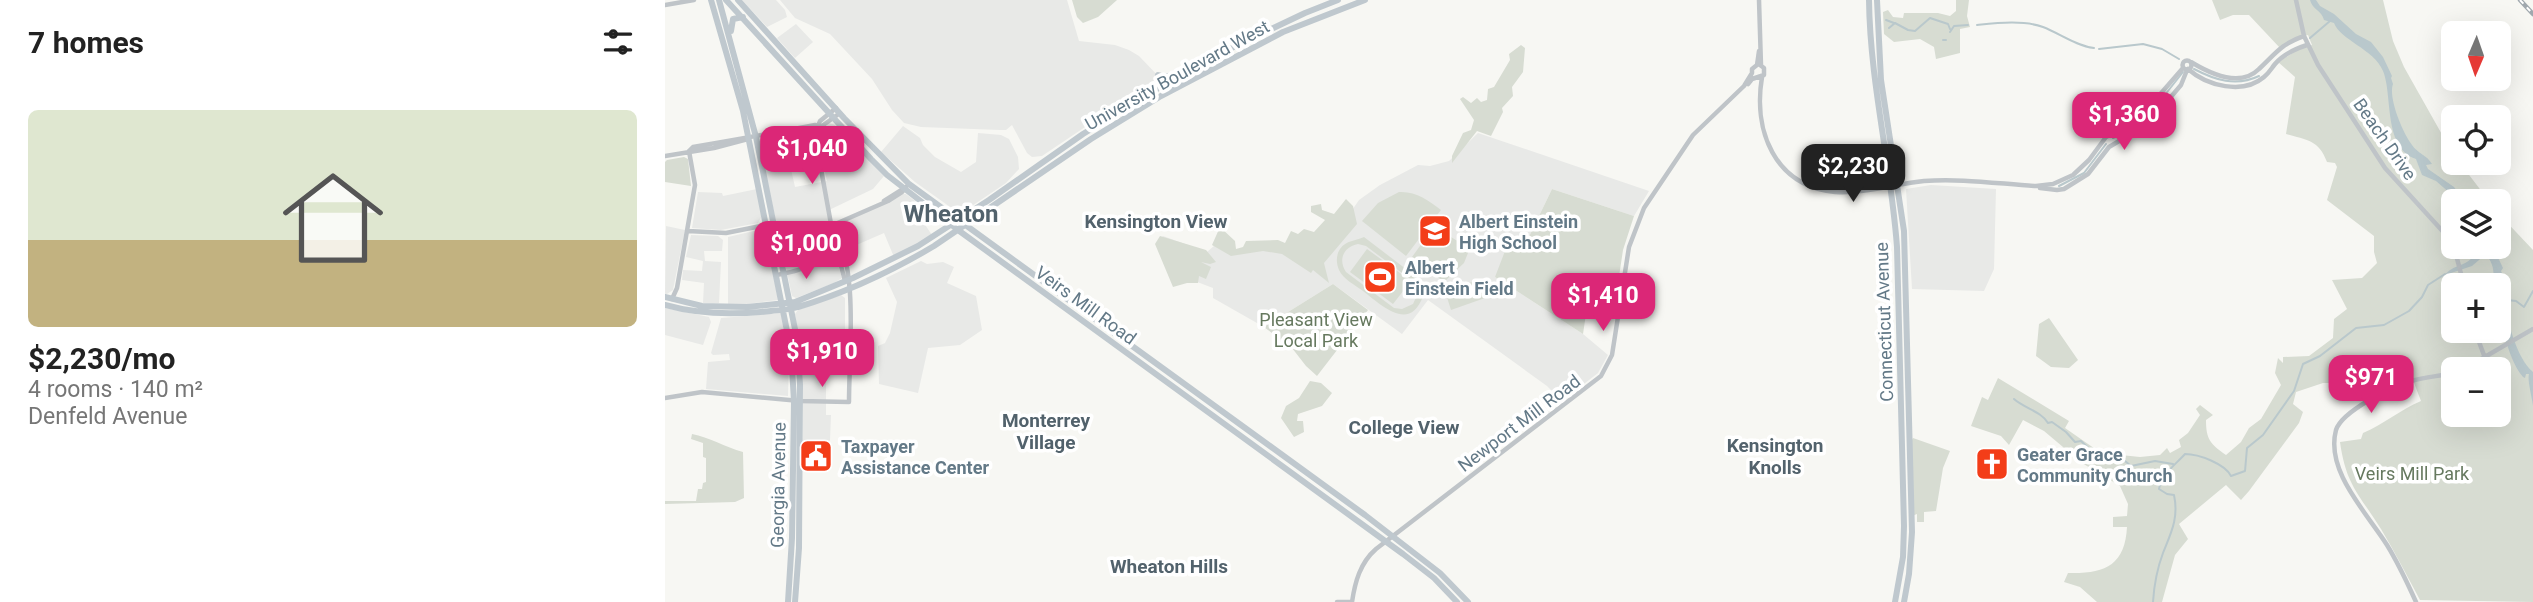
<!DOCTYPE html>
<meta charset="utf-8">
<style>
body{margin:0;font-family:Roboto,sans-serif;background:#f2f2f2;color:#222;height:100vh;display:flex;flex-direction:column;font-size:26px;white-space:nowrap}
*{box-sizing:border-box;margin:0}
p{font-size:23px;color:#767676}
.icon{flex:none;width:38px;height:38px;fill:none;stroke:currentColor;stroke-width:2;stroke-linecap:round;stroke-linejoin:round}
.map{position:relative;flex:1;overflow:hidden}
.details{display:flex;flex-direction:column;background:#fff;width:665px}
.details>*{flex:none}
.needle{width:46px;rotate:182deg}
.controls{position:absolute;left:1776px;top:21px;display:grid;gap:14px}
.controls a{display:grid;place-items:center;width:70px;height:70px;border-radius:10px;background:#fff;box-shadow:0 7px 28px #0002;font-size:35px}
.price{position:absolute;translate:-50% -60px;padding:0 16px;border-radius:14px;background:#db2777;color:#fff;font-size:23px;line-height:46px;filter:drop-shadow(0 2px 4px #0008)}
.price::after{content:'';position:absolute;left:50%;top:42px;width:21px;height:16px;margin-left:-10px;background:inherit;clip-path:polygon(0 0,100% 0,50% 100%)}
.price.current{background:#222;color:#fff}
ul{padding:0;list-style:none}
li{display:grid;align-content:center;gap:14px;height:371px;padding:0 28px}
li span{display:grid;place-items:center;height:217px;border-radius:10px;color:#555}
li>.icon{margin-inline-start:auto}
span .icon{width:126px;height:126px;fill:#fffc;stroke-width:1}
li b{font-size:30px}
h2{display:flex;justify-content:space-between;align-items:center;height:84px;padding:0 28px;font-size:30px}
main{display:flex;flex:1;min-height:0}
.map>svg:first-child{display:block}
.built{fill:#e8e9e7}
.green{fill:#d7dcd2;fill-rule:evenodd}
.water{fill:#b9c8cc}
.lines{fill:none;stroke-linecap:round;stroke-linejoin:round}
.stream{stroke:#b9c8cc;stroke-width:2}
.tertiary{stroke:#bfc4c8;stroke-width:4.5}
.primary{stroke:#bfc8ce;stroke-width:6}
.rail-casing{stroke:#a0a8ae;stroke-width:4.5}
.rail{stroke:#fff;stroke-width:2;stroke-dasharray:5;stroke-linecap:butt}
.labels{text-anchor:middle;dominant-baseline:central;stroke-width:7;stroke-linejoin:round;paint-order:stroke}
.street-label{font-size:18px;fill:#637987;stroke:#fff}
.poi-label{font-size:18px;font-weight:bold;fill:#637987;stroke:#fff;text-anchor:start}
.park-label{font-size:18px;fill:#66795f;stroke:#fff}
.neighbourhood-label{font-size:19px;font-weight:bold;fill:#52626c;stroke:#fff}
.district-label{font-size:24px;font-weight:bold;fill:#52626c;stroke:#fff}
</style>
<main>
<section class="details">
<h2>7 homes<svg class="icon" aria-label="filters" viewBox="0 0 24 24"><path d="M4 7h16M4 17h16"/><circle cx="9" cy="7" r="2"/><circle cx="15" cy="17" r="2"/></svg></h2>
<ul>
<li><span style="background:linear-gradient(#dfe7d0 60%,#c2b280 0)"><svg class="icon" aria-label="home" viewBox="0 0 24 24"><path d="M3 11l9-7 9 7M6 9v11h12V9"/></svg></span><div><b>$2,230/mo</b><p>4 rooms · 140 m²</p><p>Denfeld Avenue</p></div></li>
</ul>
</section>
<div class="map">
<svg width="1868" height="602" viewBox="0 0 1868 602">
<rect width="100%" height="100%" fill="#f7f7f3"/>
<path class="built" d="M77,0h34l9,10 2,7 -20,10z
M115,0h287l12,41 36,4 14,5 10,6 24,25 -7,4 -10,1 -104,70 -10,1 -5,-4 -15,-28 -6,5h-6l-79,-3 -17,-4 -12,-13 -20,-31 -42,-45 -35,-16z
M131,24l17,18 -18,16 -18,-20z
M164,123l6,2 49,51 -11,13 -46,22 2,11 -2,5 15,51 -8,5 -38,15 -4,-2 -33,-154 4,-4 20,-4 12,53 32,-6 -6,-27 3,-25z
M238,126l17,12 3,7 12,12 26,15 15,-10 2,-29 23,2 8,4 9,18 1,12 -13,14 -46,31 -45,-32 -34,-30z
M813,133l171,58 -15,25 -82,-27 -27,56 -30,32 88,57 25,21 -10,18 -36,28 -15,-15 -119,-86 -26,34 -69,-50 -69,43 -51,-29v-10l-21,-8 -35,-37 6,-7 44,16 8,-7 18,10 30,-5 28,3 23,13 45,-66 21,-15 38,-20 12,1 19,-5z
M1266,185l65,4 -2,80 -10,22 -72,-2 -6,-100z
M92,189l5,27 -4,7 -37,7 -29,-2 6,-36 24,1 1,3z
M237,194h4l21,16 -8,6 13,19 -38,22 -10,-24 -39,17 -6,-25z
M1,226l19,4 -12,60 -6,4h-2z
M93,230h5l3,4 12,66 -38,5 -12,-1v-67z
M26,235l27,1 5,4 -1,11h-18l1,10 16,1 -2,41h-16l1,-20 -22,-3 1,-10 19,1 1,-10 -17,-4z
M256,261l6,3 16,-2 11,5 -7,16 29,13 6,34 -22,15 -32,3 -10,45 -39,-9 -1,-38 7,-3 5,-10 7,-31 -11,-24z
M176,295l4,3v70l-19,1v46h5l-1,25 -5,6 -22,-1v-77l-8,-54 3,-4z
M0,308l44,9 2,5 -8,23 -38,-10z
M116,313l8,47 -1,36 -82,-7 2,-27 22,-2 -1,-6 -16,1 -2,-2 10,-35z"/>
<path class="green" d="M407,0h45l-19,17 -15,6 -6,-6z
M1291,0h13l-2,16 3,11 -10,2v24l-24,6 -2,-12 -14,-8 -26,3 -10,-8 -1,-22 5,-2 5,7 10,1 1,-5h34l12,3 6,-5z
M1547,0h171l10,41 11,26 49,87v9h7l29,38h-36v46h46v-33l34,36v352l-113,-2c-13,-24 -25,-48 -39,-71 -22,-35 -35,-44 -41,-87l21,-3 2,-6c21,-9 37,-23 58,-32l-10,-26 -17,8 -9,-17 -28,17h-34l-27,9 -3,12 10,8 -4,11 -50,68 -8,9 -15,-15 -47,39 9,15 -13,16 -13,47h-65l-17,-15 -16,-5 4,-9c36,1 57,-7 59,-46h-14v-10l14,-1 1,-12 -8,-18 -38,-23 -38,-32 -21,-11 -14,25 -8,-9 -30,-10 11,-29 6,3 10,-22 71,43 -4,7 36,25 39,4 20,-2 7,-7 3,5 11,-6 -2,-7 9,-7 12,-18 -4,-6 4,-4 13,10 -7,5c0,19 4,24 20,35l15,-13 8,-14 12,-9 20,-34 -6,-12 3,-15 5,5v-6l26,-1 24,-18 1,-19 13,-10 -15,-29 30,-2 15,-15 -3,-11v-16l-47,-36 10,-33 -2,-4 -8,-1c-8,-22 -20,-22 -41,-28l9,-57 -17,-15 23,-14 11,-3 -4,-10 -12,3 -16,10 -31,-33h-16l-13,5zM1788,285h46v46h-46zM1788,369h46v46h-46z
M856,45l4,3 -2,24 -11,15 1,9 -11,12 1,4 -12,24 -14,-5 -25,32v-7l11,-23 8,-3 3,-10 -14,-21 3,-2 8,6 6,-5 4,4 6,-2 1,-11 6,-2 16,-27 -1,-6z
M19,157l4,2 3,27 -26,-4v-20l2,-2z
M887,189l82,27 -11,34 -6,40 -27,-3 -7,47 -88,-57 10,-26 20,-6z
M734,192c17,-1 29,8 42,18l-35,46 -44,-35 16,-18z
M681,199l7,7 4,18 -33,39 5,20 -16,-13 -2,3 -29,-19 -19,-3 -32,5 -19,-11 8,-18 15,14 1,8 7,-2 3,-6 32,-1 7,3 6,-12 7,3 6,-5 10,3 11,-12 -14,-8v-6l10,-2 1,6 12,4z
M775,233c11,2 19,10 30,15l-6,15 -20,19 -32,-25 13,-18z
M495,236l46,14 10,12 -6,2 -9,-2 10,5 -5,12 -7,-3 -1,7h-11l-14,4 -18,-43z
M699,237l55,42 4,17c-13,37 -42,9 -60,-5 -8,-6 -20,-12 -24,-21 -3,-7 -3,-15 1,-21 6,-9 16,-8 24,-12zM693,244l8,2 48,36 4,11 -5,11 -11,5 -8,-1 -48,-36c-8,-12 -3,-25 12,-28z
M702,249l44,32 -18,23 -43,-32z
M813,280l7,18 -34,12 -6,-19z
M668,284l35,26 -51,66 -11,-10 -14,-18 -28,-21z
M1384,318l29,42 -9,8 -18,-1 -15,-11 3,-32z
M645,381l11,2 11,10 -10,13 -24,8 -1,7h6l1,11 -10,5 -13,-19 5,-12 13,-8z
M27,434c17,3 33,13 51,18l1,46 -9,4 -70,2v-3h31l2,-12h4l1,-6 3,-1v-24l-3,-1v-14l-12,-4z
M1248,438l37,13 -7,17 -7,43 -12,1v10h-7v-8l-5,2 -2,-73z"/>
<path class="water" d="M1645,0h6l4,6 14,8 22,20 15,8 12,15 9,19 -1,2 2,6c-5,13 9,48 19,61 5,8 15,10 20,19l-6,1 2,4 26,18 10,14h-5l-23,-20 -14,-6 -6,-16c-33,-11 -23,-64 -33,-88 -9,-22 -43,-31 -49,-48l-10,-3c-2,-9 -12,-11 -14,-20z
M1816,247h12l10,21 -2,3c5,10 0,16 2,26 4,21 13,61 30,75v34c-1,-9 -6,-26 -4,-32h-3l-1,4 -2,-1c-18,-22 -24,-64 -24,-92h-7c3,-12 2,-20 -6,-31l-14,12 -27,9c8,-11 22,-8 30,-21l5,-1z"/>
<g class="lines">
<path class="stream" d="M1221,20l8,3
M1312,25c20,-2 47,-5 66,2 16,6 33,19 51,21
M1224,28l6,-5 13,7 7,1 15,-13 18,6 2,5
M1285,32l4,-6 14,-1
M1645,38l20,-17
M1278,40h3
M1434,49l44,-5 19,5 17,10
M1529,69c21,11 42,18 65,7
M1448,138l28,-13 42,-53
M1394,186l25,-13 22,-29
M1834,299l17,2 8,6 9,-16
M1349,399c10,9 28,13 34,24l4,-1 14,10 9,10 6,-1 18,17 20,-2 12,10 24,-5 18,3
M1488,602c1,-16 4,-33 10,-49 8,-20 16,-35 11,-58l-7,-1 -8,-5c3,-15 16,-24 26,-35 14,0 40,10 46,22l14,-5 2,-23 16,-13 31,-44 9,-27 17,-8 36,-28 28,-3 25,-14 13,-14 6,-12 17,-11"/>
<path class="tertiary" d="M1094,0l2,65
M1631,0l8,36 14,29 67,103 62,68 8,15 9,34
M0,5l29,-5
M1517.5 65a4.5 4.5 0 1 1 9 0a4.5 4.5 0 1 1-9 0Z
M1526,62c18,11 49,26 68,7 17,-16 22,-25 45,-33
M1523,69c19,17 55,26 76,8 5,-4 7,-8 11,-13 8,-10 20,-15 32,-19
M1097,77c-9,53 12,109 73,115 29,2 60,-8 89,-11 36,-3 77,3 112,5l17,-2 20,-9 16,-15 17,-23 30,-15 47,-54
M1083,84l4,-5 12,-4v-7l-4,-3
M153,126l1,32 14,77 12,46
M153,126l2,-5 16,-13
M155,139l2,-13 18,-13
M24,151l4,-4c41,-7 81,-14 122,-22l3,1
M0,156l49,-8 34,-9
M1375,188l17,2 7,-1 24,-15 21,-27 39,-23 33,-39 6,-15
M219,201l19,-12
M23,231l38,2 40,-8
M150,259l18,-34 55,-24 14,-9 4,-5
M112,275c32,-7 39,-8 52,-39
M7,299l5,-11 18,-103 -6,-34
M1810,331l10,27
M1799,369l69,-40
M0,398l37,-6 98,9 49,1c0,-51 10,-133 -16,-177
M672,602h15c3,-20 8,-39 24,-53l225,-173 11,-21 17,-108 15,-39 49,-73 51,-49 8,-13v-4l5,-4 2,-14
M1751,602c-9,-20 -18,-39 -29,-57 -20,-32 -62,-74 -51,-115 6,-19 57,-44 75,-49 14,-4 29,-5 42,-8"/>
<path class="primary" d="M46,0l32,111 48,240 3,50 -2,137 -4,64
M54,0l37,137 42,207 2,41 -1,163 -4,54
M61,0l145,159 16,16 71,55 445,324 31,24 23,24
M73,0l106,118 65,66 456,331 75,58 28,29
M1204,0c1,83 22,164 28,247l7,279 -1,31 -8,45
M1212,0l4,80 23,151 8,301 -3,42 -5,28
M66,31l2,-12 10,-2
M493,75c14,6 29,-10 44,-14
M0,297l37,9 45,1 48,-5 58,-24 65,-32 71,-46 94,-66 67,-41 69,-39 86,-41 33,-13
M0,305c35,10 70,10 106,6 9,-1 18,-1 27,-4 47,-14 94,-36 136,-61l157,-107 70,-43 122,-64 82,-32"/>
<defs>
<path id="rail" d="M1855,0l13,14"/>
</defs>
<use href="#rail" class="rail-casing"/>
<use href="#rail" class="rail"/>
</g>
<defs>
<symbol id="school-square" viewBox="-11 -11 22 22"><rect x="-9" y="-9" width="18" height="18" rx="4" fill="#f33d18" stroke="#fff"/><path d="M0-5L7-2L0 1L-7-2ZM-4 1L0 2.5L4 1V4Q0 6-4 4Z" fill="#fff"/></symbol>
<symbol id="stadium-square" viewBox="-11 -11 22 22"><rect x="-9" y="-9" width="18" height="18" rx="4" fill="#f33d18" stroke="#fff"/><path d="M0-5a6.5 5 0 1 0 0 10a6.5 5 0 1 0 0-10ZM-3.5-1.8h7v3.6h-7Z" fill="#fff"/></symbol>
<symbol id="civic-square" viewBox="-11 -11 22 22"><rect x="-9" y="-9" width="18" height="18" rx="4" fill="#f33d18" stroke="#fff"/><path d="M-.6-6.5H3V-4.5H.6V-3L4-1V1h2V6H-6V1h2V-1L-.6-3ZM-1.2 2.5V6h2.4V2.5Z" fill="#fff"/></symbol>
<symbol id="church-square" viewBox="-11 -11 22 22"><rect x="-9" y="-9" width="18" height="18" rx="4" fill="#f33d18" stroke="#fff"/><path d="M-1.2-6h2.4v3.5h3.3v2.4h-3.3V6h-2.4V-.1h-3.3v-2.4h3.3Z" fill="#fff"/></symbol>
</defs>
<g fill-rule="evenodd">
<use href="#school-square" x="751" y="212" width="38" height="38"/>
<use href="#stadium-square" x="696" y="258" width="38" height="38"/>
<use href="#civic-square" x="132" y="437" width="38" height="38"/>
<use href="#church-square" x="1308" y="445" width="38" height="38"/>
</g>
<g class="labels">
<g class="street-label">
<text transform="translate(512 75) rotate(-29)">University Boulevard West</text>
<text transform="translate(1720 139) rotate(55)">Beach Drive</text>
<text transform="translate(421 305) rotate(36)">Veirs Mill Road</text>
<text transform="translate(1219 322) rotate(-92)">Connecticut Avenue</text>
<text transform="translate(854 423) rotate(-37)">Newport Mill Road</text>
<text transform="translate(113 485) rotate(-89)">Georgia Avenue</text>
</g>
<g class="poi-label">
<text x="794" y="221">Albert Einstein<tspan x="794" dy="21">High School</tspan></text>
<text x="740" y="267">Albert<tspan x="740" dy="21">Einstein Field</tspan></text>
<text x="176" y="446">Taxpayer<tspan x="176" dy="21">Assistance Center</tspan></text>
<text x="1352" y="454">Geater Grace<tspan x="1352" dy="21">Community Church</tspan></text>
</g>
<g class="park-label">
<text x="651" y="319">Pleasant View<tspan x="651" dy="21">Local Park</tspan></text>
<text x="1747" y="473">Veirs Mill Park</text>
</g>
<g class="neighbourhood-label">
<text x="491" y="221">Kensington View</text>
<text x="381" y="420">Monterrey<tspan x="381" dy="22">Village</tspan></text>
<text x="739" y="427">College View</text>
<text x="1110" y="445">Kensington<tspan x="1110" dy="22">Knolls</tspan></text>
<text x="504" y="566">Wheaton Hills</text>
</g>
<g class="district-label">
<text x="286" y="214">Wheaton</text>
</g>
</g>
</svg>
<div class="controls">
<a><svg class="needle" viewBox="-14 -14 28 28"><path d="M0-13l5 13h-10z" fill="#e53935"/><path d="M0 13l5-13h-10z" fill="#767676"/></svg></a>
<a><svg class="icon" aria-label="locate" viewBox="0 0 24 24"><circle cx="12" cy="12" r="6"/><path d="M12 2v4M12 18v4M2 12h4M18 12h4"/></svg></a>
<a><svg class="icon" aria-label="layers" viewBox="0 0 24 24"><path d="M12 4l9 5-9 5-9-5zM3 14l9 5 9-5"/></svg></a>
<a>+</a>
<a>−</a>
</div>
<b class="price" style="left:1459px;top:152px">$1,360</b>
<b class="price" style="left:147px;top:186px">$1,040</b>
<b class="price current" style="left:1188px;top:204px">$2,230</b>
<b class="price" style="left:141px;top:281px">$1,000</b>
<b class="price" style="left:938px;top:333px">$1,410</b>
<b class="price" style="left:157px;top:389px">$1,910</b>
<b class="price" style="left:1706px;top:415px">$971</b>
</div>
</main>
